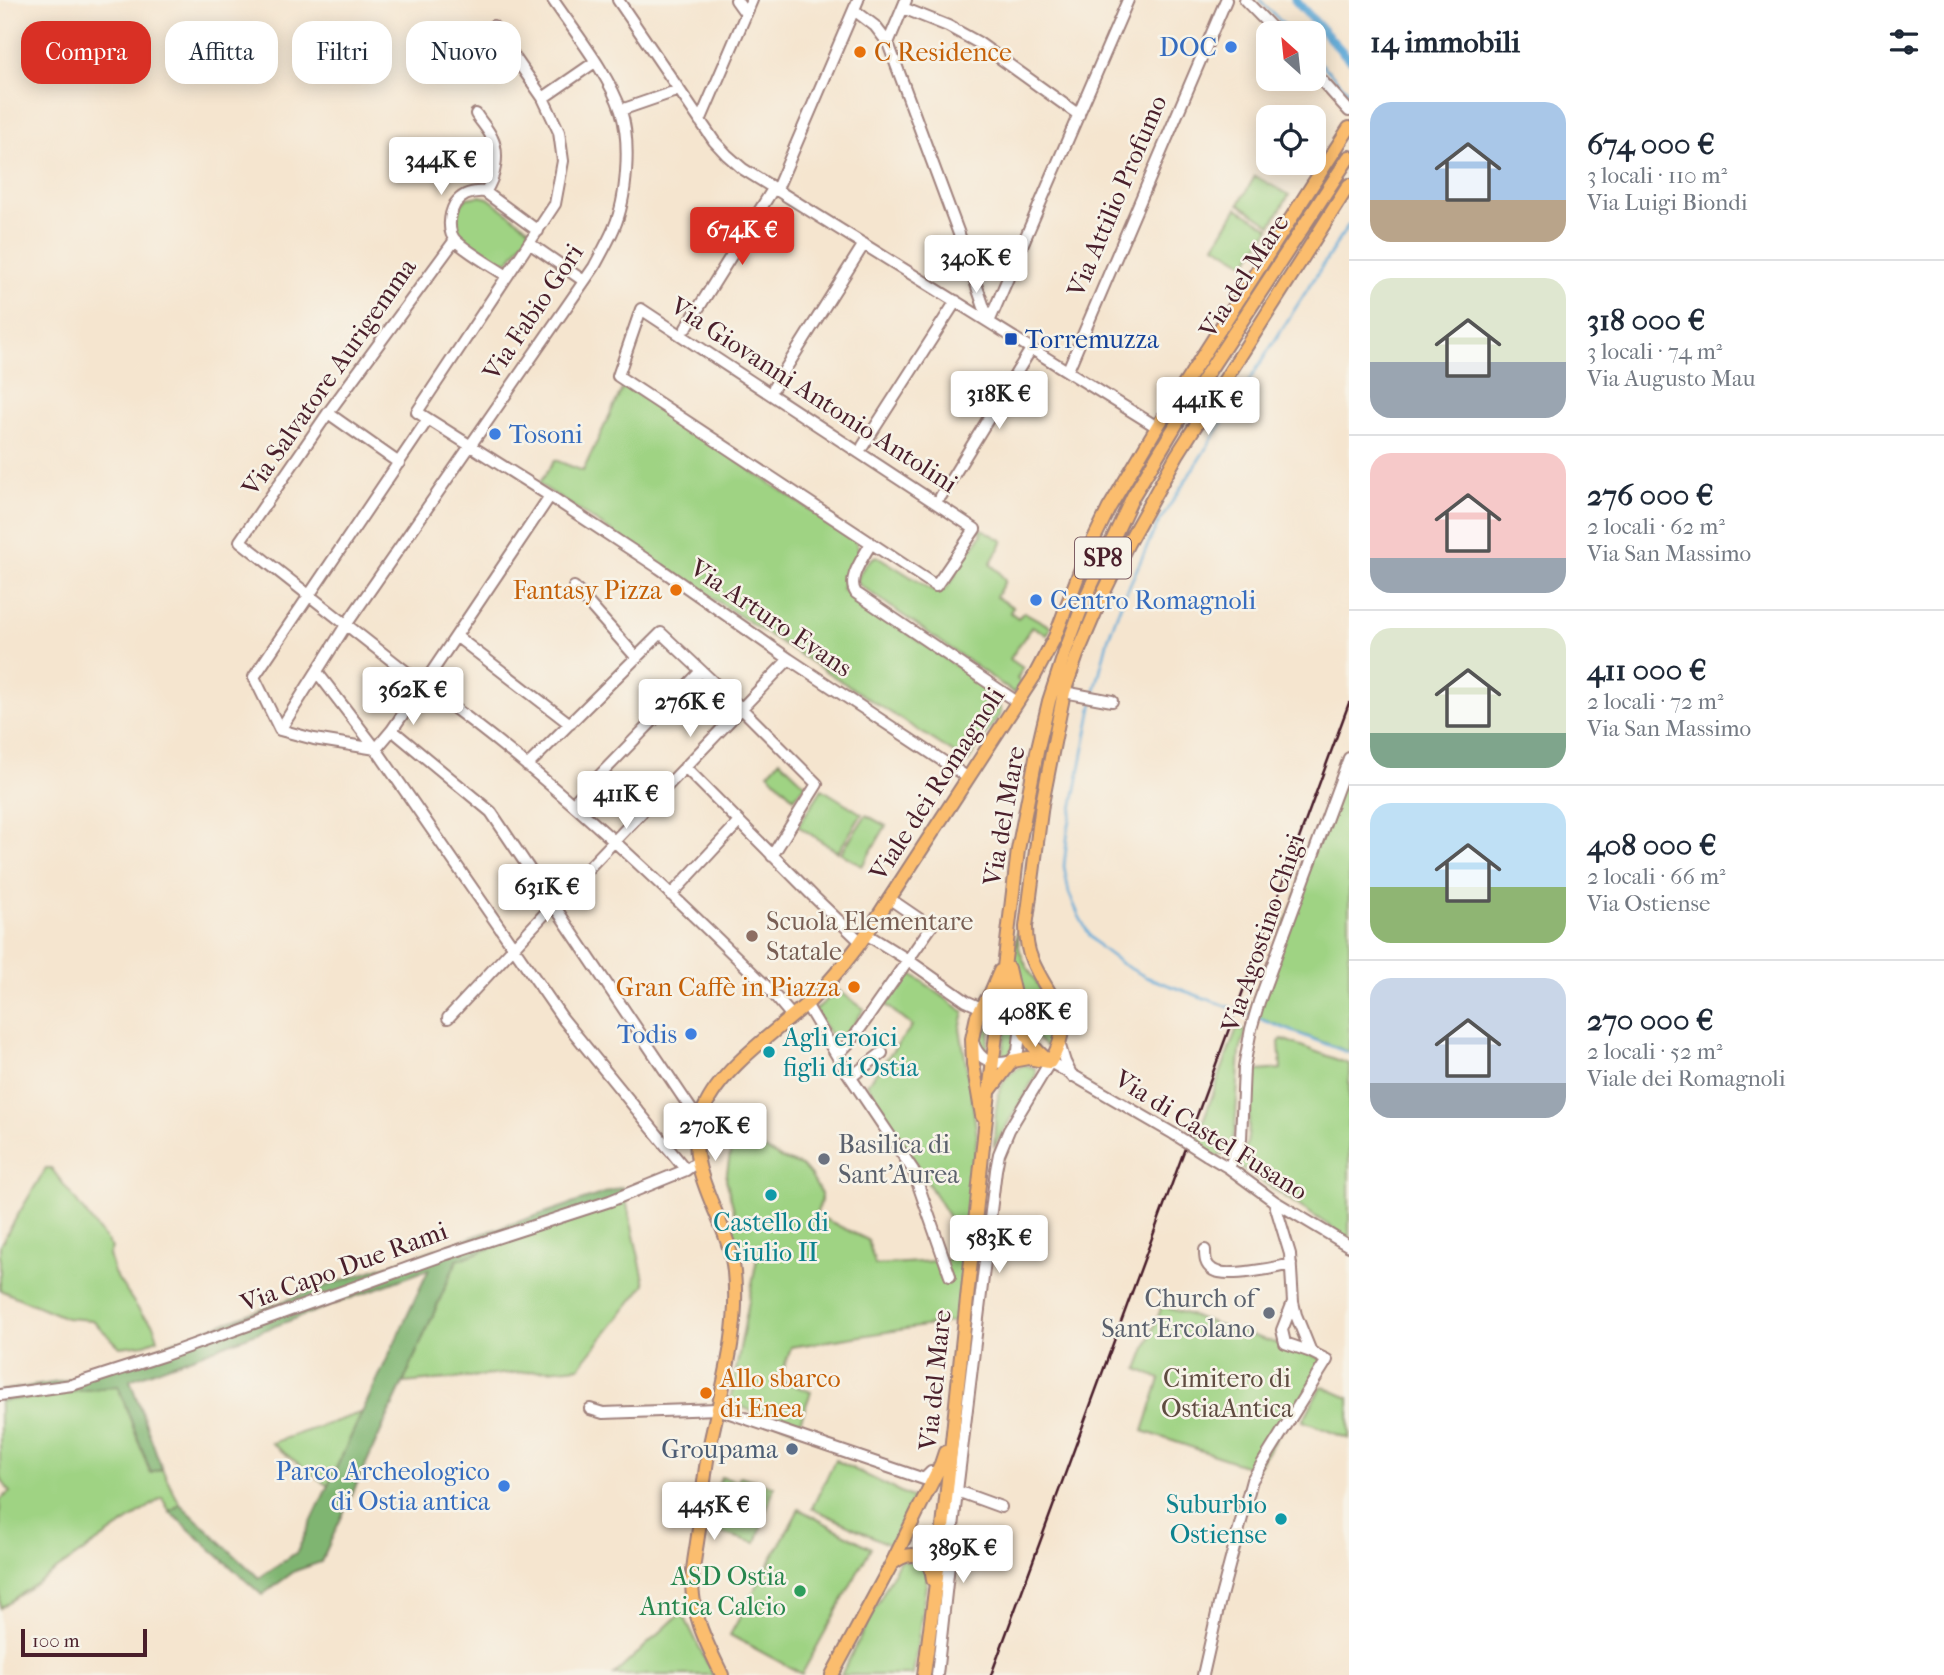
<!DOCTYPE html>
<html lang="it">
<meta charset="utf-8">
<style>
body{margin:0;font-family:"IM FELL French Canon",serif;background:#f6f6f7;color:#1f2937;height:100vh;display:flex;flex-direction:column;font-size:26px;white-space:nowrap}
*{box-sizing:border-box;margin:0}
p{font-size:23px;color:#747a83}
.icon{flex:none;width:38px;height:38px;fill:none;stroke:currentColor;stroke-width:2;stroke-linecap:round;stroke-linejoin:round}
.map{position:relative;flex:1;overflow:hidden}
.side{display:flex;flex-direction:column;background:#fff;width:595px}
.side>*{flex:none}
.hud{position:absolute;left:21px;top:21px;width:665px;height:63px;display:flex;gap:14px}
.needle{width:46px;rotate:333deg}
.fabs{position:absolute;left:1256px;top:21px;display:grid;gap:14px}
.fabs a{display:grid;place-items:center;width:70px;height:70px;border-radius:14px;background:#fff;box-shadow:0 4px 18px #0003;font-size:35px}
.scale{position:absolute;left:21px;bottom:18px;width:126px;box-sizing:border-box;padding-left:7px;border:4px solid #4a1f2b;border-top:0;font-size:19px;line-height:24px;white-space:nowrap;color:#4a1f2b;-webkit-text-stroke:5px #f7f3e8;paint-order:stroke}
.price{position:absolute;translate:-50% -60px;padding:0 16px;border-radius:7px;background:#fff;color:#222;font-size:23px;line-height:46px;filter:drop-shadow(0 2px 4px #0008)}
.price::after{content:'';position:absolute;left:50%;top:42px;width:21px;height:16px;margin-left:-10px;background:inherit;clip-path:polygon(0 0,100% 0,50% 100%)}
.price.active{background:#d93025;color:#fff}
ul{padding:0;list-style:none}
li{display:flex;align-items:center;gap:21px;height:175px;padding:0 21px}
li+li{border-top:2px solid #e0e1e3}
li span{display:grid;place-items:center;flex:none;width:196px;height:140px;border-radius:21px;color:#555}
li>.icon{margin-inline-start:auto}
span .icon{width:84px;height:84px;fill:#fffc;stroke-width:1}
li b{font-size:30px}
h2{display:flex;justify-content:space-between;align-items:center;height:84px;padding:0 21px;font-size:30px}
.tag{padding:0 24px;border-radius:21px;background:#fff;box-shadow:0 4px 18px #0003;font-size:24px;line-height:63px}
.tag.active{background:#d93025;color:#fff}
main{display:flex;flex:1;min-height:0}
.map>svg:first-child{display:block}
.green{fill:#9fd383;stroke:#747957;stroke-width:2}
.forest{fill:#7fb571;stroke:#646a4e;stroke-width:2}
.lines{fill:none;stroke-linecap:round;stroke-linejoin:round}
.stream{stroke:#5fa9d7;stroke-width:2.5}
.canal{stroke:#5fa9d7;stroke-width:9}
.minor-casing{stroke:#a0827d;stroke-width:14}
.major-casing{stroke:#a0827d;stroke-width:16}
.minor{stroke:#fff;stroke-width:10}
.major{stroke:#fbbd6e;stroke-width:12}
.rail{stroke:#4a1f2b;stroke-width:2.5}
.minor-bridge-casing{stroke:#a0827d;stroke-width:14;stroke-linecap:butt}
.minor-bridge{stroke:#fff;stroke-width:10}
.shop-dot{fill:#3f7fe0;stroke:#f7f3e8;stroke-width:2.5}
.food-dot{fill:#e8710a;stroke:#f7f3e8;stroke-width:2.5}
.transit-dot{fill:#1a4fb4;stroke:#f7f3e8;stroke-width:2.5}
.education-dot{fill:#8d6e63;stroke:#f7f3e8;stroke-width:2.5}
.culture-dot{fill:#0f9aa8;stroke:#f7f3e8;stroke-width:2.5}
.worship-dot{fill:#6b7280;stroke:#f7f3e8;stroke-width:2.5}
.service-dot{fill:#5c6f8a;stroke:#f7f3e8;stroke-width:2.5}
.leisure-dot{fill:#2e9e5b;stroke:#f7f3e8;stroke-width:2.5}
.labels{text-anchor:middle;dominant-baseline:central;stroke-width:5;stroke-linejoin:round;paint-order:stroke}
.shield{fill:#f7f3e8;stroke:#7e5f64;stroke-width:2}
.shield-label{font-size:24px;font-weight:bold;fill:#4a1f2b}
.shop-label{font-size:26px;fill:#366cbe;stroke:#f7f3e8;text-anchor:end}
.food-label{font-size:26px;fill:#c56008;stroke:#f7f3e8;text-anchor:start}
.street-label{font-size:26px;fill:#4a1f2b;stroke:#f7f3e8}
.transit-label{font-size:26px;fill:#164399;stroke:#f7f3e8;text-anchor:start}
.education-label{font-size:26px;fill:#785e54;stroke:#f7f3e8;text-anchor:start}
.culture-label{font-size:26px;fill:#0d838f;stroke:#f7f3e8;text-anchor:start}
.worship-label{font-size:26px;fill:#5b616d;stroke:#f7f3e8;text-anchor:start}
.park-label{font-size:26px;fill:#5f4c41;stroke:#f7f3e8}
.service-label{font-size:26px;fill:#4e5e75;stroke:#f7f3e8;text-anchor:end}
.leisure-label{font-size:26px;fill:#27864d;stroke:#f7f3e8;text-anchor:end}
</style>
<main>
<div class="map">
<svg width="1349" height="1675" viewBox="0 0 1349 1675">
<rect width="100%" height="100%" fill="#f7f3e8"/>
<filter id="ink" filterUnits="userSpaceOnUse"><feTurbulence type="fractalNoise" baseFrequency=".0143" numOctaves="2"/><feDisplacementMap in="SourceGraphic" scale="14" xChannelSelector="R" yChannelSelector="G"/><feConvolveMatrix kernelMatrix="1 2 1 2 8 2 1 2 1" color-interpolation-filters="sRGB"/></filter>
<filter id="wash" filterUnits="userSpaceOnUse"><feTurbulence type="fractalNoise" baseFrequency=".00686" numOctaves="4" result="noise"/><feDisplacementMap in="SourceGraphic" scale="28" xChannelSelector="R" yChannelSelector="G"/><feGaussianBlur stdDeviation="1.57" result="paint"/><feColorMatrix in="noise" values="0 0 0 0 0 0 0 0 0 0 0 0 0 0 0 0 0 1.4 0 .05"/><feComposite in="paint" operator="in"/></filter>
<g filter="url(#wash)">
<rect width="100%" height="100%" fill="#f5e5cf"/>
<path class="green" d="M1255,176l34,19 -18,30 -32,-21z
M480,196l8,2 43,32 -22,31 -10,1 -41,-26 -4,-6v-18l13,-14z
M1237,208l33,20 -24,36 -31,-19z
M624,385l231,155 4,11 -17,38 154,104 5,20 -33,49 -201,-128 -228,-150 16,-24 28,11z
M980,528l23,13 -13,23 9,8 6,9 -9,16 17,10 -3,5 8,6 6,-6 27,15 -4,8 -15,-9 -22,33 13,9 -6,11 4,3 -7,11 -157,-110c1,-10 11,-25 20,-27l57,35 7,-5 5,3 10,-15 -5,-5 15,-22 5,3 11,-16 -3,-4z
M1349,758v294l-99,-37z
M780,760l26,25 -12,13 -26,-25z
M822,789l40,25 -24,38 -40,-26z
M866,815l20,11 -24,40 -21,-13z
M1019,923c-1,11 -2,23 3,33 11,31 48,56 25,91 -8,-4 -12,-12 -16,-21 -20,-39 -21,-60 -12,-103z
M908,971l56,41 -4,17 11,62 6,45 -20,185 -166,26 -11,33 31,12 -14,38 -67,-28 27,-144 -17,-12 -5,-9 -2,-11 2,-11 -9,-36 6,-38 12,-5 36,22 22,8 9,10 10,18v7l-5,14 52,25 7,25 74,-5 1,-41 -83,-135 45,-58 -26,-21z
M838,990l26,19 -14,21 -13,14 -23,-33z
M992,1015l-6,38 -6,-3c-3,-13 -2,-30 12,-35z
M1008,1018l6,7v20l-5,9 -7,2z
M1237,1028l9,4 -6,19 -5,78 -4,18 -8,8 -7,1 -22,-10z
M1282,1039l67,25v175l-113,-75c4,-7 9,-14 11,-21 5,-22 -1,-48 0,-71l34,-3 -2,-27z
M1025,1065l10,3 1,7 -42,72c2,-28 -3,-72 31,-82z
M46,1168h5l61,80 -3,7 5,18 29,43c10,5 12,12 15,23l-13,5 -25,3 -28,-27 -26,-2 -66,-28v-45z
M626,1200l19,84 -66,83 -176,16 54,-123z
M1162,1306l165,54 -71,109 -113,-38 17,-52 -22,-10z
M118,1386l32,87 12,-4 18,35 -10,8 -8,-14 -162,110v-108l10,-8 -10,-14v-77z
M1321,1386l28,12v41l-46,-18z
M363,1412l-35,74 -57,-43z
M835,1460l78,38 -23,47 -78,-37z
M740,1476l34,11 -18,56 -34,-10z
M721,1477l14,4 -8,26 -4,-1 4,2 -7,25 -14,-4z
M799,1509l72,39 -69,126 -72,-39z
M900,1560l15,2 13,9 -15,104h-72z
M682,1612l31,63h-99z"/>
<path class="forest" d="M622,1187l4,13 -169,60 -54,123 -82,179 -26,9 -33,24 -92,-83 10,-8 79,74 38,-26 132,-283 -299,111 32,89 -11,4 -33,-87 -118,15v-10l65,-10 59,-19 54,-22 139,-51z"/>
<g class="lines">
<path class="stream" d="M1260,0l32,33
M1314,56l35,36
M1094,695l14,-56 13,-35 35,-77 193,-303
M1093,702l-25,128 -4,36 5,27 10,23 11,20 11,12 21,16 24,13 105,38
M1257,1018l92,35"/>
<path class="canal" d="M1295,0l54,59"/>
</g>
</g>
<g filter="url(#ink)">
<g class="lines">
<defs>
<path id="minor" d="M618,0l96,141 13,14 16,14 414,258
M736,0l10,14
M1245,0l32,33
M903,8l45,18 31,17 100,72
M854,10l21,16 13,17 71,191 30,88
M493,26l50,72 16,34 4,29 -8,43 -138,208 133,84 109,72 130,91 178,118
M888,43l18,-43
M1314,72l35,39
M543,98l52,-36
M621,110l58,-20
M476,114c5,8 12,15 16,24 8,16 3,40 -7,54
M700,121l52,-121
M776,191l82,-191
M455,240l-127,173 -88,128 183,144c126,90 237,197 347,305l22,26
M529,243l55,38
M507,276c-15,-10 -38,-23 -51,-35 -9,-9 -7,-26 -1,-37 7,-10 18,-13 30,-12l53,39
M641,309l334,220 -39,57 -318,-210z
M989,322l139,-322
M686,328l87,-139
M1068,370l158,-370
M774,387l90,-143
M328,413l71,50
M428,419l-174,258 26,53 34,9 62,10 16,-19 31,-45 127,-189
M863,446l93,-145
M941,496l90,-147
M871,543c-7,14 -25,36 -15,50l161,109
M574,587l63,71
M456,636l114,88
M317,672l59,77 187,270 123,151
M1064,692l48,9
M280,730l66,-105 248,-358c7,-13 14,-25 20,-39 13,-30 17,-86 7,-117 -11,-35 -47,-80 -68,-111
M392,730l99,82 208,309
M527,766l134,-133 81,76 75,75 -45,72
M685,767l128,129 48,46
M573,803l128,-132
M671,895l68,-73
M866,934l42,26 58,41 22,10
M806,1004l37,62 70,104 37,106
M448,1018l105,-113 236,-246
M973,1042c6,19 21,24 39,19l6,-10 3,-26
M1060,1046l5,16 7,14
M837,1055l15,-15 79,-113 -41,-28
M851,1077l31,-24
M1207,1155l22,13 45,33 75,45
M1229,1168l12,-29 3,-72 7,-38 8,-27 90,-244
M1274,1201l16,53 3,48 3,13 15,37
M1205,1250c0,8 0,15 8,20 13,8 62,-2 78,-6
M0,1395l72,-10 93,-30 282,-101 163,-53 76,-31 11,-8
M590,1409l13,4 115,-4 206,70 7,-7
M957,1491l44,16
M937,1675l20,-184 39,-321 3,-16 10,-24 41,-68 124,72
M1203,1675l17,-75 32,-120 75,-120 -16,-8 -26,-9 -3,-13 11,-28"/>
<path id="major" d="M1008,968l13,57
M990,1011c25,0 28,11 40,30 5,8 12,15 20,21
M1050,1062c29,-45 -2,-63 -18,-102 -5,-11 -6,-21 -6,-33l16,-123 22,-112 13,-37 26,-61 25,-51 49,-88 172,-270
M991,1089l21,-28 16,-3 21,4
M982,1116l-9,-52 -1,-25 5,-23 14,-24 9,-21
M892,1564c19,-16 39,-10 41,16
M722,1675c-15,-31 -30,-59 -30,-94 1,-18 5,-35 7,-53 3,-27 5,-56 11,-84 12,-57 30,-113 24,-172 -5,-56 -57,-105 -30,-163 18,-42 73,-78 107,-109 23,-22 43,-47 60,-73l164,-252 20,-38 31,-82 23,-47 48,-81 192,-299
M832,1675l59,-110 50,-101 4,-12
M924,1675l18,-138 43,-410 33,-277 19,-98 12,-51 16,-49 20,-53 48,-103 70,-116 146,-223"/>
</defs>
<use href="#minor" class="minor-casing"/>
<use href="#major" class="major-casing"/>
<use href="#minor" class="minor"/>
<use href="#major" class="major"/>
<path class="rail" d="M991,1675l358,-972"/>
<defs>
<path id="minor-bridge" d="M1174,1134l33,21"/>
</defs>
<use href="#minor-bridge" class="minor-bridge-casing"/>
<use href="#minor-bridge" class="minor-bridge"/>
</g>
</g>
<g class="shop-dot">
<circle cx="1231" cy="47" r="7"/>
<circle cx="495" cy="434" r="7"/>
<circle cx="1036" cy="600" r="7"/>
<circle cx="691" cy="1034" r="7"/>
<circle cx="504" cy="1486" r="7"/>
</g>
<g class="food-dot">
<circle cx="860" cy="52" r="7"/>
<circle cx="676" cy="590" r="7"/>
<circle cx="854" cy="987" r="7"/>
<circle cx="706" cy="1393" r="7"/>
</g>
<rect class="transit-dot" x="1004" y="332" width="14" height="14" rx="3.5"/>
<circle class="education-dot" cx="752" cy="936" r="7"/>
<g class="culture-dot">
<circle cx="769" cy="1052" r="7"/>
<circle cx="771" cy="1195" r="7"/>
<circle cx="1281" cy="1519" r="7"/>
</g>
<g class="worship-dot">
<circle cx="824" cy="1159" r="7"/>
<circle cx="1269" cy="1313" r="7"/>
</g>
<circle class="service-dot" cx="792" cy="1449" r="7"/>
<circle class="leisure-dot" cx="800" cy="1591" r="7"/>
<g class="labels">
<rect class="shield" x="1075" y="537.5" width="56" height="41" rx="5"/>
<g class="shield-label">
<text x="1103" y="558">SP8</text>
</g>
<g class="shop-label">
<text x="1217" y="47">DOC</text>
<text x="509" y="434" text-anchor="start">Tosoni</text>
<text x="1050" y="600" text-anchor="start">Centro Romagnoli</text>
<text x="677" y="1034">Todis</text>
<text x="490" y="1471">Parco Archeologico<tspan x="490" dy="30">di Ostia antica</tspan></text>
</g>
<g class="food-label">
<text x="874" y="52">C Residence</text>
<text x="662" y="590" text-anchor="end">Fantasy Pizza</text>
<text x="840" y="987" text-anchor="end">Gran Caffè in Piazza</text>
<text x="720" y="1378">Allo sbarco<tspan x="720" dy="30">di Enea</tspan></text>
</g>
<g class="street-label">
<text transform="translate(1117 196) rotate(-67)">Via Attilio Profumo</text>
<text transform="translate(1244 276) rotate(-57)">Via del Mare</text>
<text transform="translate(533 312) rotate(-56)">Via Fabio Gori</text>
<text transform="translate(329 377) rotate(-55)">Via Salvatore Aurigemma</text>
<text transform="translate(814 395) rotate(33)">Via Giovanni Antonio Antolini</text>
<text transform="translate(771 618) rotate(34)">Via Arturo Evans</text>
<text transform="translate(937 784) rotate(-57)">Viale dei Romagnoli</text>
<text transform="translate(1004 816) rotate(-80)">Via del Mare</text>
<text transform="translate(1263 933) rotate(-71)">Via Agostino Chigi</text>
<text transform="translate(1211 1135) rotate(32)">Via di Castel Fusano</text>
<text transform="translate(344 1267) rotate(-20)">Via Capo Due Rami</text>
<text transform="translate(935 1380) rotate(-84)">Via del Mare</text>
</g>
<g class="transit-label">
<text x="1025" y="339">Torremuzza</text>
</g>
<g class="education-label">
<text x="766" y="921">Scuola Elementare<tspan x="766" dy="30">Statale</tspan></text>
</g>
<g class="culture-label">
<text x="783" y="1037">Agli eroici<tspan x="783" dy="30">figli di Ostia</tspan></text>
<text x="771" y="1222" text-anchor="middle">Castello di<tspan x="771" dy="30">Giulio II</tspan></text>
<text x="1267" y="1504" text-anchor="end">Suburbio<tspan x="1267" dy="30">Ostiense</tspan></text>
</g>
<g class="worship-label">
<text x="838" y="1144">Basilica di<tspan x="838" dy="30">Sant'Aurea</tspan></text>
<text x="1255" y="1298" text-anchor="end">Church of<tspan x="1255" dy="30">Sant'Ercolano</tspan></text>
</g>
<g class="park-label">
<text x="1227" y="1378">Cimitero di<tspan x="1227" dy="30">OstiaAntica</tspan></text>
</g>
<g class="service-label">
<text x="778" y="1449">Groupama</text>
</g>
<g class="leisure-label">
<text x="786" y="1576">ASD Ostia<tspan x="786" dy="30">Antica Calcio</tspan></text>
</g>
</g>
</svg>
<div class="fabs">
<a><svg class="needle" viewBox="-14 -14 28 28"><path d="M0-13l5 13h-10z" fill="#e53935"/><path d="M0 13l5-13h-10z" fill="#747a83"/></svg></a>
<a><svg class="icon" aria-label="locate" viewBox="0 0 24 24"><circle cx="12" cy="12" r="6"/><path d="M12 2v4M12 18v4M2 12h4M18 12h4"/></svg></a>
</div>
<div class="scale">100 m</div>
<b class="price" style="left:441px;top:197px">344K €</b>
<b class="price active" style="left:742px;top:267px">674K €</b>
<b class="price" style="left:976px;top:295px">340K €</b>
<b class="price" style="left:999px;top:431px">318K €</b>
<b class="price" style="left:1208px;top:437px">441K €</b>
<b class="price" style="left:413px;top:727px">362K €</b>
<b class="price" style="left:690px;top:739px">276K €</b>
<b class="price" style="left:626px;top:831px">411K €</b>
<b class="price" style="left:547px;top:924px">631K €</b>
<b class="price" style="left:1035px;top:1049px">408K €</b>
<b class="price" style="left:715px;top:1163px">270K €</b>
<b class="price" style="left:999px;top:1275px">583K €</b>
<b class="price" style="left:714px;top:1542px">445K €</b>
<b class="price" style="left:963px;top:1585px">389K €</b>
<div class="hud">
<a class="tag active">Compra</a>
<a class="tag">Affitta</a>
<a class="tag">Filtri</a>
<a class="tag">Nuovo</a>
</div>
</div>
<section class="side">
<h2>14 immobili<svg class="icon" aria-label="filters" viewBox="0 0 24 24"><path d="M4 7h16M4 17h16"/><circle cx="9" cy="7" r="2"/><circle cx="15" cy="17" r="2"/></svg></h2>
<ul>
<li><span style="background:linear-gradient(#a9c7e8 70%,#b9a48a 0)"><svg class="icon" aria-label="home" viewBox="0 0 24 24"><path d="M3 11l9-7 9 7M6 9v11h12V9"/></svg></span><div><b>674 000 €</b><p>3 locali · 110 m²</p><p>Via Luigi Biondi</p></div></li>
<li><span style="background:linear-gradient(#dfe7d0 60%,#9aa5b1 0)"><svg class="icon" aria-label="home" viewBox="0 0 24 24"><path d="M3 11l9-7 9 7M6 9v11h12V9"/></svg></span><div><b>318 000 €</b><p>3 locali · 74 m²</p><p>Via Augusto Mau</p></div></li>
<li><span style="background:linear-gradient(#f6c9c9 75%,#9aa5b1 0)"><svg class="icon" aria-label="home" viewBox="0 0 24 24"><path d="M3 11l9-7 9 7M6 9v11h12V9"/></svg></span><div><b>276 000 €</b><p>2 locali · 62 m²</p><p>Via San Massimo</p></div></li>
<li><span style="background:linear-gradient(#dfe7d0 75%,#7fa58c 0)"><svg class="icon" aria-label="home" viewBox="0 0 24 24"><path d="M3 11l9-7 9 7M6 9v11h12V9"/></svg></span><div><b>411 000 €</b><p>2 locali · 72 m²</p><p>Via San Massimo</p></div></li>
<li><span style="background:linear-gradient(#bfe0f5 60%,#8fb573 0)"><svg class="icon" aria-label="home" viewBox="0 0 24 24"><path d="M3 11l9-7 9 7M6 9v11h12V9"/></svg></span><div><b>408 000 €</b><p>2 locali · 66 m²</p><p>Via Ostiense</p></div></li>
<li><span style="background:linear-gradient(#c9d6e8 75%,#9aa5b1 0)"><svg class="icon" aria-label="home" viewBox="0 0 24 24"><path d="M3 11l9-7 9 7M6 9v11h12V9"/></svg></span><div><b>270 000 €</b><p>2 locali · 52 m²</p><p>Viale dei Romagnoli</p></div></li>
</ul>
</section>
</main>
